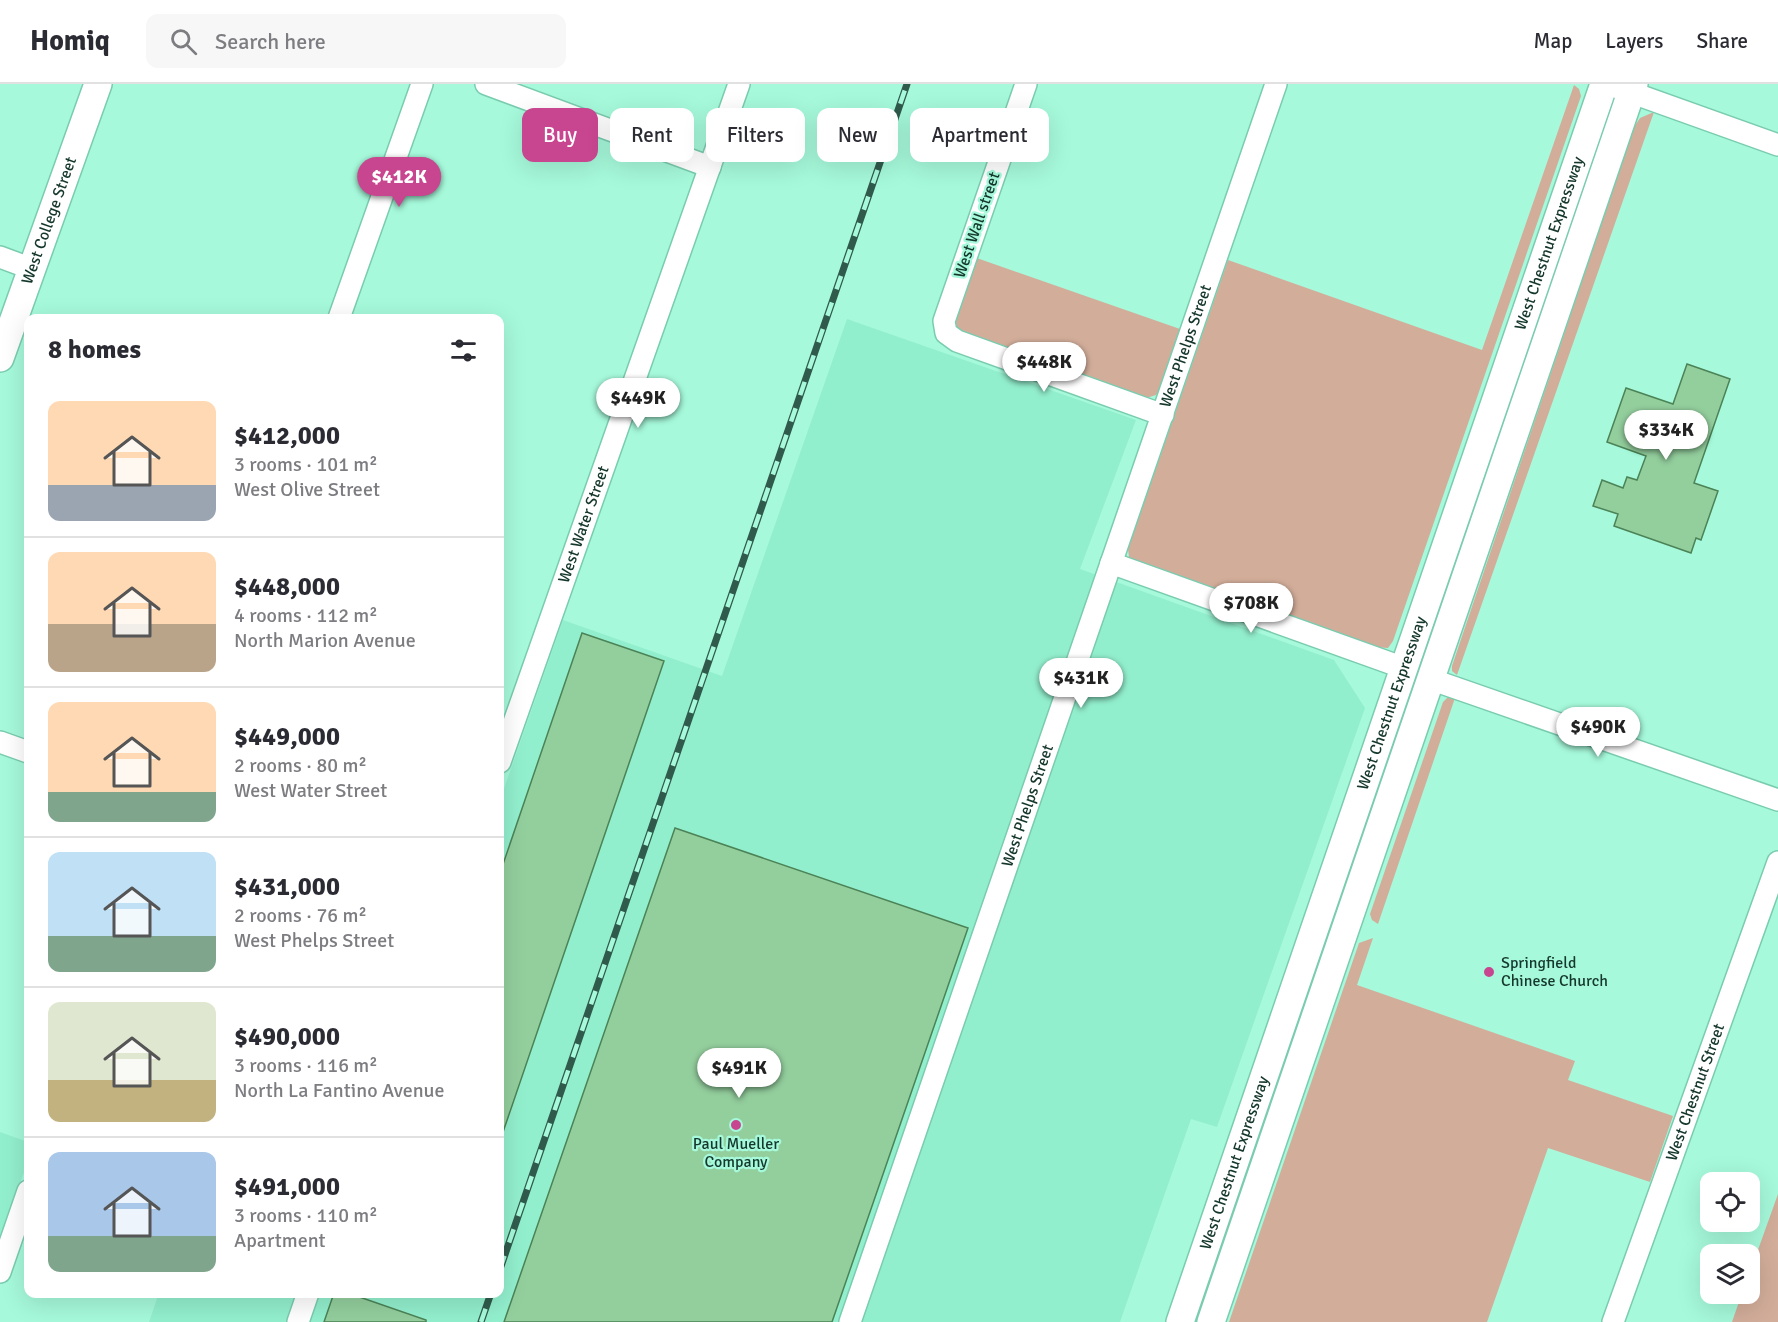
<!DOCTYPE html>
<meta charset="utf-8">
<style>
body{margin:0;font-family:Signika,sans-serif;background:#f7f7f7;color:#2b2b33;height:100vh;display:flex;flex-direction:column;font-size:22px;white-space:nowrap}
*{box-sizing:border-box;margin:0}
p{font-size:20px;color:#7c7c81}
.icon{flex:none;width:33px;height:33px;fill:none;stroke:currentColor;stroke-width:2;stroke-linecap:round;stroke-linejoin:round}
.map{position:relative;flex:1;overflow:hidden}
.side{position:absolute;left:24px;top:230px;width:480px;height:984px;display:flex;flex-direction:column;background:#fff;border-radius:12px;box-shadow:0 6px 24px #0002}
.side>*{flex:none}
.guide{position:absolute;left:522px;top:24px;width:570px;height:54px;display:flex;gap:12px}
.controls{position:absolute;left:1700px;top:1088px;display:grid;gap:12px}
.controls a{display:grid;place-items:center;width:60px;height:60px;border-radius:12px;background:#fff;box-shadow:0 6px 24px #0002;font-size:30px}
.price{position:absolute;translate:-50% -51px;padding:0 14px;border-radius:21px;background:#fff;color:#222;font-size:20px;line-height:39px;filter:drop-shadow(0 2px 3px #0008)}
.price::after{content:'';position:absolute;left:50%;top:36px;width:18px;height:14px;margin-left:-9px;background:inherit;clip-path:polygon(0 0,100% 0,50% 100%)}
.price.selected{background:#c7468f;color:#fff}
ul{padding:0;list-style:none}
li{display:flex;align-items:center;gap:18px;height:150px;padding:0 24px}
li+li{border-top:2px solid #e1e1e2}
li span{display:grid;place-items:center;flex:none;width:168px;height:120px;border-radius:12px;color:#555}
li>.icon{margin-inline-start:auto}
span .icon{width:72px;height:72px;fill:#fffc;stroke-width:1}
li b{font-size:26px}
h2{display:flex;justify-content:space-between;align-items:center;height:72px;padding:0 24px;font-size:26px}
.tag{padding:0 21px;border-radius:12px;background:#fff;box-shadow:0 6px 24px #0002;font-size:21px;line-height:54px}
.tag.selected{background:#c7468f;color:#fff}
header{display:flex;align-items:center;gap:36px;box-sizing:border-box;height:84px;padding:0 30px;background:#fff;border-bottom:2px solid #e1e1e2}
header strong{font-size:28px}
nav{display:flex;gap:33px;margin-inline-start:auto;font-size:21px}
.search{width:420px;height:54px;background:#f7f7f7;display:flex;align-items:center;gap:15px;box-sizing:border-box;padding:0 21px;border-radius:12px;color:#7c7c81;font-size:22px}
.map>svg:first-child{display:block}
.built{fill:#92efce}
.green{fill:#d2ad9a}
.building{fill:#93ce9d;stroke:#4b8356;stroke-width:1.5}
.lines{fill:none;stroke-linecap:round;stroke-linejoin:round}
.minor-casing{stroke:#7accaf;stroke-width:24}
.major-casing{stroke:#7accaf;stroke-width:30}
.minor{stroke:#fff;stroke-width:21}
.major{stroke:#fff;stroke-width:27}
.rail-casing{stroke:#305b4c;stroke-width:7}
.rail{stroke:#a6f9db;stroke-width:4.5;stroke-dasharray:14;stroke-linecap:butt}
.poi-dot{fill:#c7468f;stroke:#a6f9db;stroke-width:2}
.labels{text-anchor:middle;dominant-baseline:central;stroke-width:4.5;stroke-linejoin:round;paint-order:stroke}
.street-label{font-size:16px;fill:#15372c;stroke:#a6f9db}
.poi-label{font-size:16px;fill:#15372c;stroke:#a6f9db;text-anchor:start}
</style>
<header>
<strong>Homiq</strong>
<div class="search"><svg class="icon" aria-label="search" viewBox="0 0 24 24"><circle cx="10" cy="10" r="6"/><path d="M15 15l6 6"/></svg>Search here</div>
<nav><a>Map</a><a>Layers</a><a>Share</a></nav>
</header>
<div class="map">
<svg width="1778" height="1238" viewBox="0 0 1778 1238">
<rect width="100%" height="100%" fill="#a6f9db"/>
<path class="built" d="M847,235l289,101 -56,149 254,91 31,48 -148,419 -26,-8 -71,203h-971l10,-29h341v-493l63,-180 159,56z
M0,1048l28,10v19l-28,79z"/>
<path class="green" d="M1574,1l5,4 2,7 -188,545 -5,7 -15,-1 -238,-84 -6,-6 -1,-8 100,-289 254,90z
M1654,28l-197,563 -5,-4v-5l182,-539 6,-9z
M971,172l209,73 -19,59 -5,7 -13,4 -184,-68c-12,-21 5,-53 12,-75z
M1450,611h6l-78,229 -6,-4 -2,-6 73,-212z
M1373,854l-16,47 218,76 -7,19 105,36 -23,66 -102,-34 -61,174h-258l130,-379z
M1778,1110v128h-46l10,-29h7v-18z"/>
<path class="building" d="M1687,280l43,15 -36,104 24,8 -17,49 -5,-2 -5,15 -77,-27 4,-12 -25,-8 9,-26 21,8 4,-11 10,3 9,-24 -39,-14 19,-54 47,16z
M582,549l82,28 -162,474 -2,-1v-261z
M675,744l293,100 -136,394h-328z
M334,1209h14l78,27v2h-102z"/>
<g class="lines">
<defs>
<g id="minor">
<path d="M486,0l224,83"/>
<path d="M1026,0l-82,237 2,12 11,8 206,74"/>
<path d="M1616,3l162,58"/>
<path d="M0,173l32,12"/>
<path d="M339,234l83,-234"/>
<path d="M1111,479l293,105"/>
<path d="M1430,595l348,121"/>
<path d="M0,658l28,10"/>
<path id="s1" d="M500,678l239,-678"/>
<path d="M0,1188l28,-81"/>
<path d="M298,1238l10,-29"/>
<path id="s2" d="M850,1238l426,-1238"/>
<path id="s3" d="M1613,1238l165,-460"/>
</g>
<g id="major">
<path id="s4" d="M0,274l98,-274"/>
<path id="s5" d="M1180,1238l424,-1238"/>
<path d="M1211,1238l423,-1238"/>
</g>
</defs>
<use href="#minor" class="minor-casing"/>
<use href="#major" class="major-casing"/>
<use href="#minor" class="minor"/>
<use href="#major" class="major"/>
<defs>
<path id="rail" d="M500,1185l407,-1185
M481,1238l10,-29"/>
</defs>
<use href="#rail" class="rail-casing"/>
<use href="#rail" class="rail"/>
</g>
<g class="poi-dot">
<circle cx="1489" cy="888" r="6"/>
<circle cx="736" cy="1041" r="6"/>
</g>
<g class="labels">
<g class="street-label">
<text stroke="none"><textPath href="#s4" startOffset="146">West College Street</textPath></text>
<text transform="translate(977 141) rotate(-71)">West Wall street</text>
<text stroke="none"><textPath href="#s5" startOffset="1140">West Chestnut Expressway</textPath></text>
<text stroke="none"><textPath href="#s2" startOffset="1032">West Phelps Street</textPath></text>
<text stroke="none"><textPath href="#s1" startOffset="252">West Water Street</textPath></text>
<text stroke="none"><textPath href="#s5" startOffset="654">West Chestnut Expressway</textPath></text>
<text stroke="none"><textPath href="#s2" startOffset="546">West Phelps Street</textPath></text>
<text stroke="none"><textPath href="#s3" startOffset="244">West Chestnut Street</textPath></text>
<text stroke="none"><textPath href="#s5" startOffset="168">West Chestnut Expressway</textPath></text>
</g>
<g class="poi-label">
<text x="1501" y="879">Springfield<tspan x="1501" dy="18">Chinese Church</tspan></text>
<text x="736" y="1060" text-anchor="middle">Paul Mueller<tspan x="736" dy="18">Company</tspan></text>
</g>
</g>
</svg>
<div class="controls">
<a><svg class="icon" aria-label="locate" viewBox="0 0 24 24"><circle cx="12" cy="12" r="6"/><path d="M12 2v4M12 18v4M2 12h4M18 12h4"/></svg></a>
<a><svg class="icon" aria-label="layers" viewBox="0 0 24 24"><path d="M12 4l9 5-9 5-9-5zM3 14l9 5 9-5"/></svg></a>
</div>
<b class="price selected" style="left:399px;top:124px">$412K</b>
<b class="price" style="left:1044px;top:309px">$448K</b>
<b class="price" style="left:638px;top:345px">$449K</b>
<b class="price" style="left:1666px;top:377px">$334K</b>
<b class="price" style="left:1251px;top:550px">$708K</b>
<b class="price" style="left:1081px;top:625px">$431K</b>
<b class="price" style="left:1598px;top:674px">$490K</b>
<b class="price" style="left:739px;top:1015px">$491K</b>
<div class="guide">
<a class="tag selected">Buy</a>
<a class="tag">Rent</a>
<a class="tag">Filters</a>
<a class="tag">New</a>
<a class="tag">Apartment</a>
</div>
<section class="side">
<h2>8 homes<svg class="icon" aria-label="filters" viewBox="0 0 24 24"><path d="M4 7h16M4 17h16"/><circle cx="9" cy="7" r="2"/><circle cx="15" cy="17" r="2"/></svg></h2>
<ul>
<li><span style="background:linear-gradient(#ffd9b3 70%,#9aa5b1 0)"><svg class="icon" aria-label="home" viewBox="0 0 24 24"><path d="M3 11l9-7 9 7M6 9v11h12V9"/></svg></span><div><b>$412,000</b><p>3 rooms · 101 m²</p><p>West Olive Street</p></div></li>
<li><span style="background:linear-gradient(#ffd9b3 60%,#b9a48a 0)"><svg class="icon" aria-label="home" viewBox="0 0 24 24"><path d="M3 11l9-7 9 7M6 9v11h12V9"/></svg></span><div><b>$448,000</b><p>4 rooms · 112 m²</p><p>North Marion Avenue</p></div></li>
<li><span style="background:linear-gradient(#ffd9b3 75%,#7fa58c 0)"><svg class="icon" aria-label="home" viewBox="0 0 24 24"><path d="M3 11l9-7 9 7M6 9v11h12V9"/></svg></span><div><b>$449,000</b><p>2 rooms · 80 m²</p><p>West Water Street</p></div></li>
<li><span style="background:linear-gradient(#bfe0f5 70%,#7fa58c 0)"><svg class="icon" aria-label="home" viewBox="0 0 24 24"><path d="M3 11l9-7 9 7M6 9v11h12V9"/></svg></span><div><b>$431,000</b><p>2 rooms · 76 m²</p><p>West Phelps Street</p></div></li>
<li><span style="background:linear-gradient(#dfe7d0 65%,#c2b280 0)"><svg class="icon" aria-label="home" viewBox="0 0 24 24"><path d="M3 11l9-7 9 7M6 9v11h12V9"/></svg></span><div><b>$490,000</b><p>3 rooms · 116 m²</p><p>North La Fantino Avenue</p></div></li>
<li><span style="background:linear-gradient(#a9c7e8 70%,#7fa58c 0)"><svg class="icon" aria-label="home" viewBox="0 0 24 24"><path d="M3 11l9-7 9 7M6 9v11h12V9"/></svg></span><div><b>$491,000</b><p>3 rooms · 110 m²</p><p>Apartment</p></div></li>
</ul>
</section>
</div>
